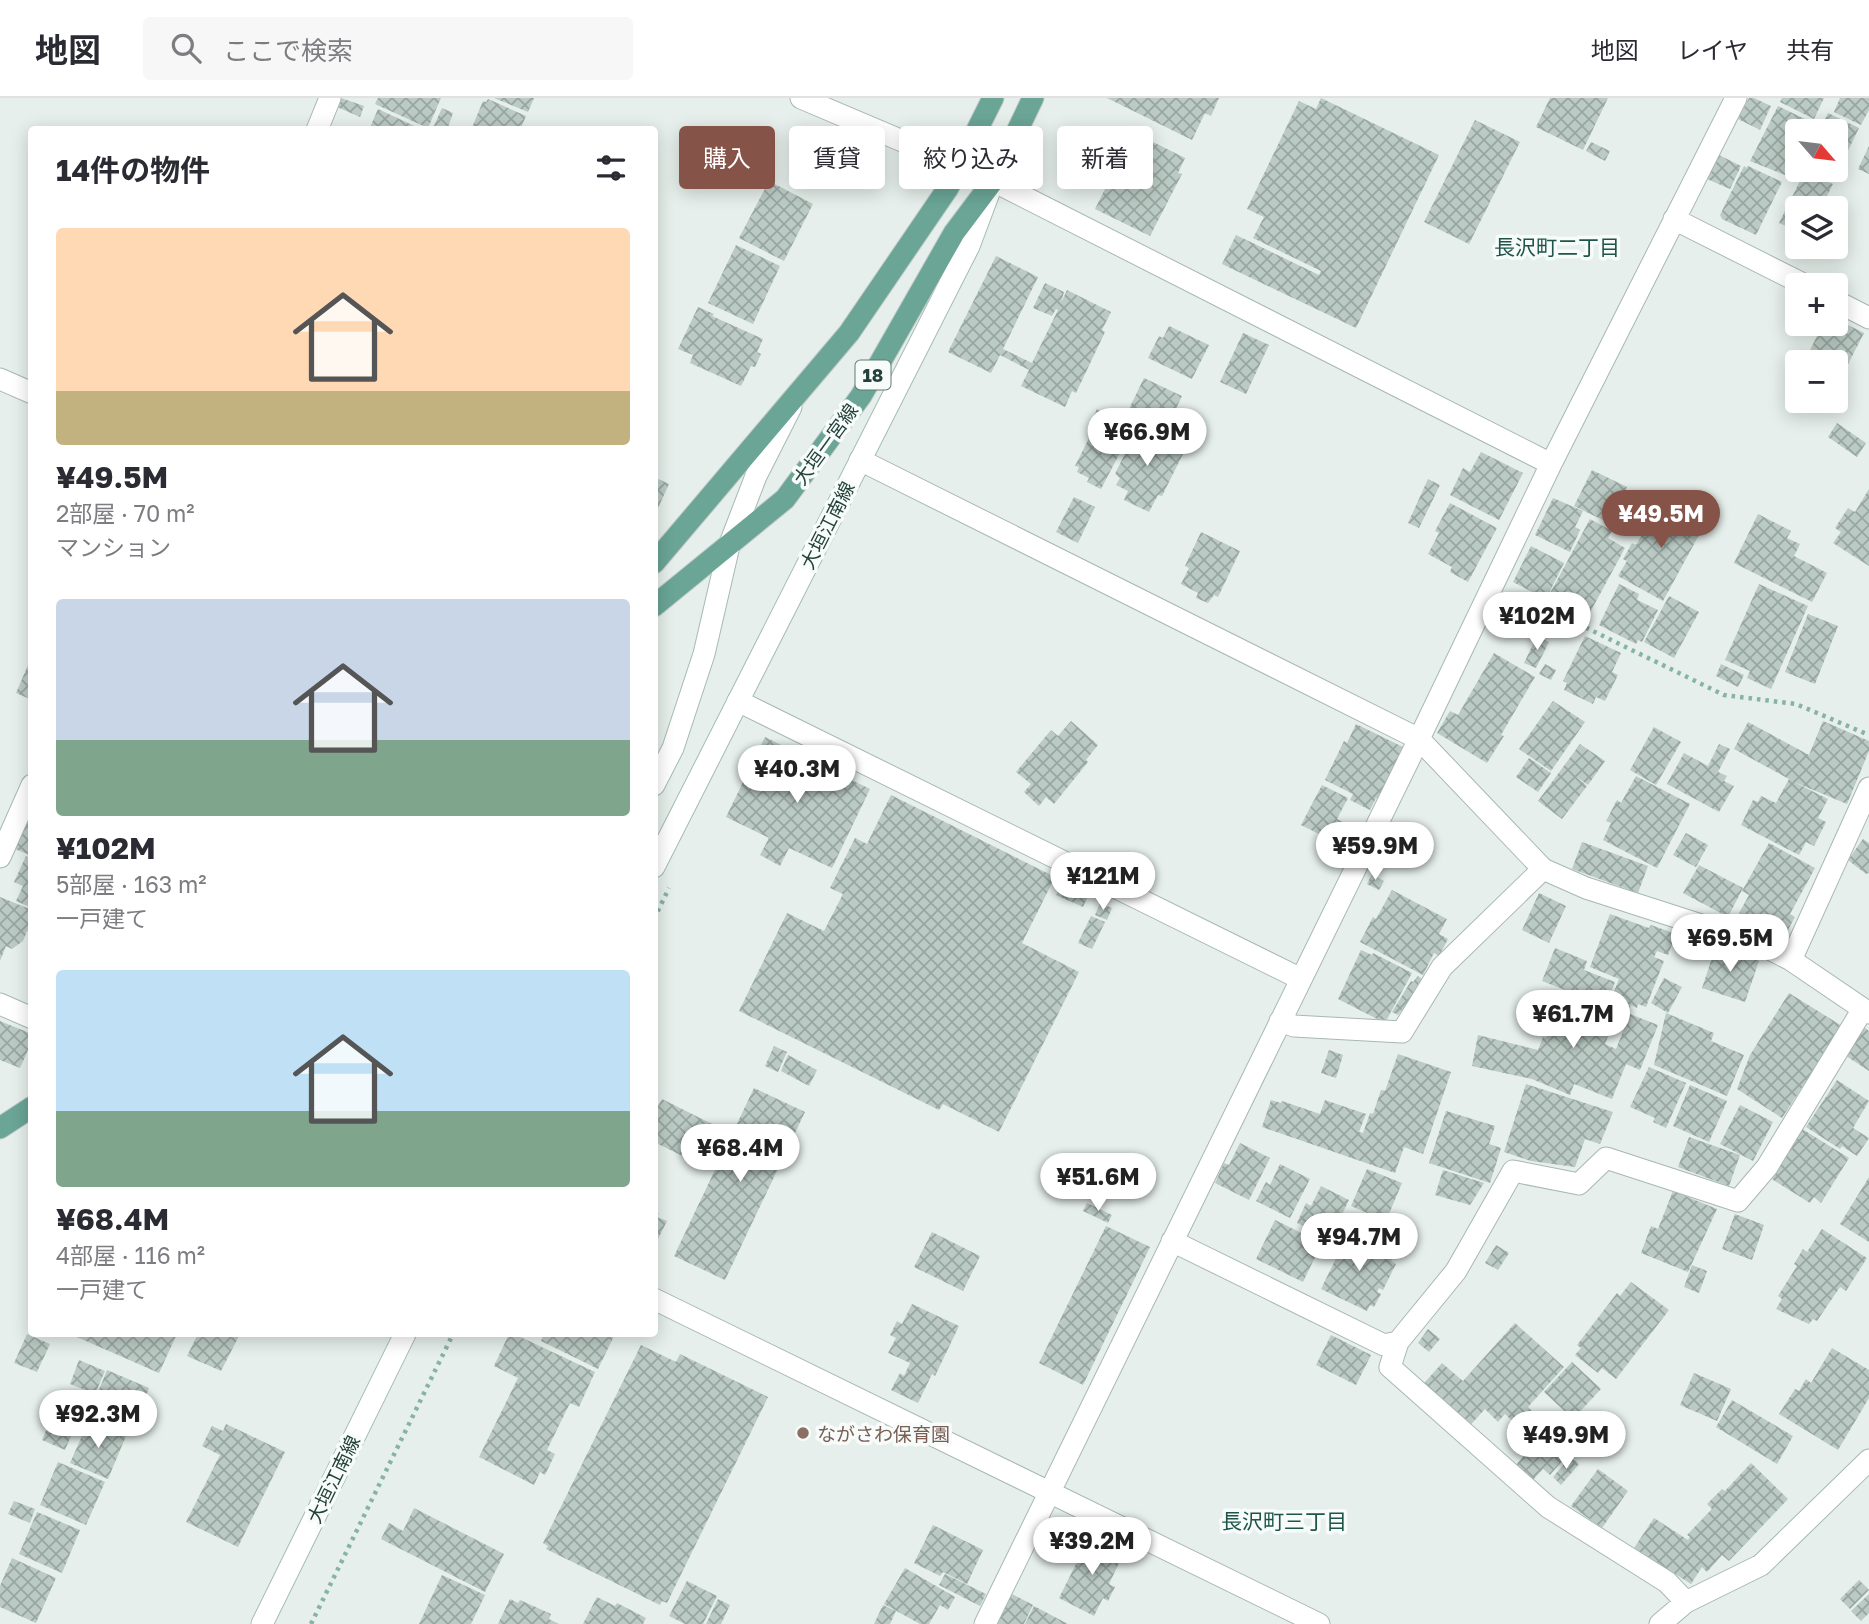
<!DOCTYPE html>
<html lang="ja">
<meta charset="utf-8">
<style>
body{margin:0;font-family:"Golos Text","Noto Sans JP",sans-serif;background:#f7f7f7;color:#2b2b33;height:100vh;display:flex;flex-direction:column;font-size:26px;white-space:nowrap}
*{box-sizing:border-box;margin:0}
p{font-size:23px;color:#7c7c81}
.icon{flex:none;width:38px;height:38px;fill:none;stroke:currentColor;stroke-width:2;stroke-linecap:round;stroke-linejoin:round}
.map{position:relative;flex:1;overflow:hidden}
.side{position:absolute;left:28px;top:28px;width:630px;height:1211px;display:flex;flex-direction:column;background:#fff;border-radius:7px;box-shadow:0 4px 18px #0003}
.side>*{flex:none}
.hud{position:absolute;left:679px;top:28px;width:665px;height:63px;display:flex;gap:14px}
.needle{width:46px;rotate:118deg}
.buttons{position:absolute;left:1785px;top:21px;display:grid;gap:14px}
.buttons a{display:grid;place-items:center;width:63px;height:63px;border-radius:7px;background:#fff;box-shadow:0 4px 18px #0003;font-size:35px}
.price{position:absolute;translate:-50% -60px;padding:0 16px;border-radius:24px;background:#fff;color:#222;font-size:23px;line-height:46px;filter:drop-shadow(0 2px 4px #0008)}
.price::after{content:'';position:absolute;left:50%;top:42px;width:21px;height:16px;margin-left:-10px;background:inherit;clip-path:polygon(0 0,100% 0,50% 100%)}
.price.on{background:#855347;color:#fff}
ul{padding:0;list-style:none}
li{display:grid;align-content:center;gap:14px;height:371px;padding:0 28px}
li span{display:grid;place-items:center;height:217px;border-radius:7px;color:#555}
li>.icon{margin-inline-start:auto}
span .icon{width:126px;height:126px;fill:#fffc;stroke-width:1}
li b{font-size:30px}
h2{display:flex;justify-content:space-between;align-items:center;height:84px;padding:0 28px;font-size:30px}
.tag{padding:0 24px;border-radius:7px;background:#fff;box-shadow:0 4px 18px #0003;font-size:24px;line-height:63px}
.tag.on{background:#855347;color:#fff}
header{display:flex;align-items:center;gap:42px;box-sizing:border-box;height:98px;padding:0 35px;background:#fff;border-bottom:2px solid #e1e1e2}
header strong{font-size:33px}
nav{display:flex;gap:38px;margin-inline-start:auto;font-size:24px}
.search{width:490px;height:63px;background:#f7f7f7;display:flex;align-items:center;gap:18px;box-sizing:border-box;padding:0 24px;border-radius:7px;color:#7c7c81;font-size:26px}
.map>svg:first-child{display:block}
.building{fill:url(#building-cross-hatch)}
.lines{fill:none;stroke-linecap:round;stroke-linejoin:round}
.minor-casing{stroke:#a8b8b2;stroke-width:23}
.secondary-casing{stroke:#a4bbb3;stroke-width:23}
.primary-casing{stroke:#c2cac8;stroke-width:23}
.path{stroke:#86b3a5;stroke-width:4.5;stroke-dasharray:3.5 5;stroke-linecap:butt}
.minor{stroke:#fff;stroke-width:21}
.secondary{stroke:#fff;stroke-width:21}
.primary{stroke:#6aa596;stroke-width:21}
.education-dot{fill:#8d6e63;stroke:#f7fbf9;stroke-width:2.5}
.labels{text-anchor:middle;dominant-baseline:central;stroke-width:7;stroke-linejoin:round;paint-order:stroke}
.shield{fill:#f7fbf9;stroke:#637a73;stroke-width:2}
.shield-label{font-size:18px;font-weight:bold;fill:#24423a}
.street-label{font-size:19px;fill:#24423a;stroke:#f7fbf9}
.education-label{font-size:19px;fill:#785e54;stroke:#f7fbf9;text-anchor:start}
.neighbourhood-label{font-size:21px;fill:#1f5548;stroke:#f7fbf9}
</style>
<header>
<strong>地図</strong>
<div class="search"><svg class="icon" aria-label="search" viewBox="0 0 24 24"><circle cx="10" cy="10" r="6"/><path d="M15 15l6 6"/></svg>ここで検索</div>
<nav><a>地図</a><a>レイヤ</a><a>共有</a></nav>
</header>
<div class="map">
<svg width="1869" height="1526" viewBox="0 0 1869 1526">
<defs>
<pattern id="building-cross-hatch" width="8" height="8" patternUnits="userSpaceOnUse" patternTransform="scale(1.75)"><rect width="8" height="8" fill="#bbcac4"/><path d="M0 0l8 8M0 8l8-8" fill="none" stroke="#98a6a0"/></pattern>
</defs>
<rect width="100%" height="100%" fill="#e6efeb"/>
<path class="building" d="M341,0l23,8 -4,11 -23,-10z
M378,0h63l-13,30 -53,-24z
M494,0h40l-6,14z
M1107,0h112l-8,18 -6,-3 -13,27z
M1321,0l118,57 -83,173 -134,-64 14,-29 83,40 2,-4 -68,-33 11,-21 -17,-8 52,-108 17,8z
M1550,0h58l-25,52 -47,-23z
M1749,0h5l17,8 -11,24 -22,-11z
M1782,0h42l-10,21 -34,-17z
M1840,0h29v12l-8,15 -27,-13z
M488,1l38,17 -6,14h-49l12,-29 3,1z
M1778,8l33,16 -4,9h-10v19l-12,25 -35,-14z
M442,10l11,5 -6,17h-15z
M378,11l45,21h-54z
M1828,15l31,15 -26,53 -23,-11h26v-39h-17z
M1475,22l45,22 -51,102 -45,-22z
M1151,43l34,17 -7,15 4,1 -32,62 -55,-27 20,-40 7,4 11,-24 11,6z
M1591,44l19,9 -5,10 -19,-10z
M1869,48v28l-11,-5z
M1719,57l22,11 -11,23 -23,-10z
M1744,68l3,2 1,-2 34,16 -26,53 -34,-16 -2,-4z
M1805,73l28,13 -12,24h-24v23l-18,-8z
M769,83l44,23 -29,57 -45,-23z
M736,147l44,21 -27,58 -45,-21z
M996,158l42,21 -35,72 29,14 26,-53 -2,-1 -4,7 -19,-8 12,-25 19,9 -3,11 6,-13 44,22 -9,18 3,2 -29,61 -4,-2 -7,16 -44,-21 8,-16 -29,-15 -9,18 -43,-21z
M698,209l16,7 -2,2 51,23 -6,13 4,2 -6,13 -4,-1 -10,20 -51,-23 3,-8 -15,-6z
M1836,221l28,14 -20,39 -8,-5v-5h-11l-17,-8 15,-30h13z
M1169,228l40,19 -17,34 -44,-21 11,-22 4,2z
M1243,235l26,12 -23,49 -26,-12z
M1144,280l38,18 -9,19 4,2 -8,17 -43,-19z
M1097,311l5,3 1,-3 32,15 -34,65 -14,-7 2,-4 -12,-6 2,-5 -4,-1 18,-36 -5,-3z
M1837,325l29,20 -9,14 -29,-20z
M1138,329l47,23 -23,46 -4,-1 -9,17 -25,-12 4,-9 -12,-6 4,-7 -5,-4z
M1481,354l42,21 -24,47 -49,-25 13,-27 7,4z
M1592,372l35,17 -18,36 -35,-17z
M654,379l15,7 -15,33z
M1428,381l12,6 -21,43 -11,-5z
M1869,391v77l-36,-23 8,-11 -6,-4 13,-20 7,4z
M1074,399l21,10 -17,36 -22,-11z
M1553,400l30,13 -8,16 5,3 -10,22 -35,-17z
M1661,402l44,24 -42,77 -45,-25 9,-15 -4,-2 9,-16 4,2z
M1450,405l47,25 -29,54 -18,-10 2,-5 -24,-13 11,-21 -4,-2z
M1758,416l33,17 -4,7 13,6 -6,12 33,17 -15,29 -78,-39z
M1590,421l22,12 -4,7 17,10 -38,70 -39,-21z
M1201,434l39,19 -22,46 -4,-2 -6,8 -12,-5 2,-5 -17,-9 8,-16 -4,-2z
M1531,448l33,17 -18,36 -33,-17z
M1619,486l20,10 -2,6 21,10 -16,32 -4,-2 -2,4 -37,-19z
M1759,486l49,22 -37,83 -24,-11 3,-7 -25,-11z
M1669,498l30,16 -25,46 -30,-16z
M1808,516l30,12 -23,58 -30,-12z
M1537,538l12,6 -13,26 -12,-5z
M1585,538l36,17 -9,19 6,3 -13,26 -9,-4 -3,7 -29,-14 3,-7 -4,-2z
M1494,555l41,24 -34,58 3,1 -17,27 -50,-30 13,-22 8,4z
M1545,566l11,6 -5,10 -12,-6z
M1721,566l23,11 -6,12 -22,-11z
M28,567l4,1v34l-16,-7z
M1553,603l32,21 -34,49 -32,-22z
M1071,623l27,24 -12,15 2,2 -34,42 -8,-7 -7,9 -15,-14 7,-8 -15,-12 35,-42 7,6z
M1823,623l46,20v10l-22,53 -53,-22 34,17 -10,19 8,4 -12,24 -8,-4 -7,13 -58,-30 12,-25 5,2 3,-6 15,7 13,-24 -55,-30 14,-27 61,33z
M1356,626l49,24 -26,52 -3,-2 -6,12 -20,-10 3,-6 -28,-14 19,-39 3,2z
M1654,629l27,15 -25,43 -26,-15z
M765,639l105,52 -38,79 -43,-20 -9,18 -20,-11 9,-17 -43,-21z
M1580,646l25,17 -17,24 -13,-9 12,10 -25,33 -24,-18z
M1719,646l11,5 -12,23 9,4 -3,5 10,5 -15,26 -52,-28 17,-31 24,13z
M1529,660l22,15 -13,19 -22,-15z
M1636,678l54,28 -33,64 -54,-28 8,-17 -5,-2 11,-21 4,3z
M1322,687l26,13 -11,21 14,7 -10,19 -40,-20z
M891,697l164,82 -33,66 57,29 -80,160 -56,-28 -4,6 -200,-99 48,-98 37,18 19,-37 -13,-6 25,-50 12,6z
M27,723l5,2v33l-17,-7z
M1686,735l22,12 -12,22 -23,-12z
M1863,741l6,4v30l-3,1 -18,-14z
M1582,744l66,24 -10,27 -66,-24z
M1769,745l46,25 -25,46 5,3 -11,20 -45,-24 10,-18 -7,-4z
M26,758l6,3v49l-16,-7 7,-15 -9,-4z
M1699,767l44,23 -15,29 -45,-24z
M1372,776l12,7 -5,9 -12,-6z
M1062,784l27,12 -6,13 -27,-12z
M1392,792l55,29 -8,15 9,5 -9,17 -5,-3 -11,22 -63,-33 13,-25 3,2z
M1539,795l27,13 -17,37 -27,-13z
M0,799l32,13v23l-5,-2 -4,10 -11,8 -6,-3 -6,15z
M1100,805l12,5 -5,12 -12,-5z
M1610,816l39,14 2,-3 25,9 -8,21 -11,-4 -3,6 10,4 -18,46 -8,-3 -1,4 -6,-3 -2,4 -19,-7 9,-23 -29,-12z
M1091,818l14,6 -13,27 -14,-6z
M1716,848l43,15 -14,41 -43,-14z
M1555,850l32,13 -3,9 31,12 -9,24 -64,-25z
M1361,852l11,5 1,-2 39,20 -27,50 -47,-24z
M1418,878l6,5 -19,28 -2,-1 -5,7 -6,-3 19,-31 2,1z
M1664,880l18,9 -14,26 -17,-10z
M1565,895l52,21 -12,30 11,5 14,-35 28,11 -18,45 -14,-6 -14,35 -38,-15 -4,11 -38,-16 -60,-13 6,-31 60,15 5,-13 3,1z
M1789,895l53,33 -60,92 -45,-29 13,-34z
M1666,915l48,20 -3,8 33,14 -17,41 -73,-31z
M0,923l32,13v7l-12,27 -20,-8z
M1859,925l10,8v40l-29,-19z
M774,948l13,6 -9,20 -13,-6z
M1329,952l14,5 -7,23 -15,-5z
M1398,956l53,18 -28,82 -19,-7 -9,26 -133,-46 9,-27 10,3 1,-2 38,13 5,-14 41,14 -7,18 4,1 7,-20 3,1 8,-24 4,1z
M788,957l29,15 -8,16 -28,-15z
M1649,969l37,16 -20,45 -13,-6 2,-4 -25,-11z
M1837,982l32,21 -16,27 16,10 -12,18 -15,-10 -2,3 -34,-22z
M1526,986l87,28 -13,32 -15,-5 -10,28 -44,-6 -27,-9z
M1690,987l37,16 -18,41 -36,-16z
M754,990l51,24 -80,168 -51,-24z
M662,1001l54,27 -19,37 -43,-21v-29z
M1740,1007l33,17 -20,39 -33,-17z
M1446,1013l49,15 -6,18 12,4 -11,35 -61,-20z
M1799,1029l50,31 -28,45 -7,-6 -4,6 -37,-23 -3,-7z
M1689,1039l51,18 -11,31 -51,-19z
M1240,1045l30,15 -21,42 -34,-17 9,-20 5,2z
M1280,1066l30,15 -20,39 -34,-17 10,-19 4,3z
M1367,1071l35,14 -16,38 -35,-15z
M1443,1072l41,13 -14,22 -35,-10z
M1869,1079v65l-29,-18z
M1321,1088l28,14 -19,39 -33,-16 9,-20 5,3z
M1673,1093l44,18 -29,63 -47,-19 10,-27 7,3z
M1087,1105l25,12 -4,8 -25,-12z
M654,1113l5,2 -2,4 10,4 -13,26z
M1735,1116l29,11 -12,35 -30,-11z
M1275,1122l47,23 -19,39 -47,-23z
M1106,1128l44,21 -67,138 -44,-22z
M1822,1131l45,29 -21,33 -6,-4 -23,34 -4,-2 -4,5 -33,-15 6,-10 -4,-3 19,-30 -3,-2 9,-15 4,3z
M932,1134l48,24 -17,35 -49,-24z
M1348,1136l46,22 -3,5 5,3 -13,26 -4,-2 -2,4 4,2 -7,13 -4,-2 -3,6 -46,-22z
M1496,1147l13,8 -11,17 -13,-7z
M1692,1167l15,6 -8,22 -15,-6z
M1631,1184l38,28 -53,69 -14,-11 -4,5 -23,-18 6,-7 -4,-3 40,-52 3,3z
M912,1206l47,22 -24,50 -3,-2 -14,29 -27,-13 9,-17 4,3 6,-13 -22,-10 8,-15 -6,-3 7,-14 5,3z
M1515,1225l49,44 -36,40 5,5 -14,15 -14,-13 -7,8 -13,-13 -20,22 -46,-42 23,-26 21,18z
M1428,1231l12,10 -11,13 -11,-9z
M27,1236l23,10 -13,28 -23,-9z
M70,1236h107l-18,39z
M198,1236h42l-19,37 -34,-15z
M509,1236h5l81,38 -16,35 -9,-4 -23,47 8,4 -10,21 -5,-3 -6,13 -55,-28 39,-79 -24,-12z
M544,1236h71l-17,35 -57,-28z
M1331,1237l40,20 -15,30 -40,-20z
M641,1247l35,17 4,-8 88,43 -101,206 -5,-2 -2,4 -114,-56 2,-3 -5,-3z
M1832,1250l37,22v28l-31,52 -59,-36 16,-25 4,2 7,-12 5,4z
M79,1262l26,11 -10,23 -25,-10z
M1572,1264l29,27 -28,30 -29,-27z
M107,1272l42,18 -17,42 -42,-18z
M1694,1275l37,16 -14,32 -37,-16z
M1732,1302l61,36 -16,28 -61,-37z
M52,1319l23,10 -10,23 -23,-10z
M89,1322l37,16 -18,43 -38,-16z
M226,1326l59,28 -47,95 -52,-25 34,-67 -18,-9 10,-20 11,5z
M1551,1331l22,20 -23,26 -7,-6 -11,12 -17,-15 16,-19 3,2z
M1570,1359l9,7 -18,21 -8,-8z
M58,1364l47,20 -19,43 -46,-20z
M1751,1365l37,36 -59,62 -7,-6 -15,17 -5,-5 -11,17 -57,-36 20,-30 34,22 2,-3 -3,-2 25,-26 -5,-5 15,-15 3,2z
M1598,1371l30,22 -26,37 -31,-22z
M14,1403l21,8 -5,14 -22,-9z
M414,1410l90,46 -19,38 -104,-53 8,-16 14,8z
M37,1414l43,18 -18,43 -43,-19z
M933,1427l50,25 -16,34 -24,-12 -3,4 -26,-13z
M1090,1438l34,17 -15,31 6,3 -7,14 -5,-3 -9,18 -35,-18z
M12,1460l44,20 -20,45 -36,-16v-21z
M905,1470l50,29 -7,13 -8,-5 -11,19h-9l-36,-20z
M945,1476l41,20 -6,12 -41,-21z
M442,1477l43,20 -14,29h-52z
M1859,1482l10,10 -19,19 -10,-10z
M687,1483l30,15 -14,28h-18l-16,-8z
M1012,1496l21,11 -9,19h-27z
M1869,1496v19l-8,8 -10,-10z
M597,1499l18,9 2,-3 29,15 -3,6h-60z
M510,1501l8,4 2,-3 31,14 -2,5 10,5h-61z
M718,1501l12,6 -9,19h-15z
M883,1507l13,6 -6,13h-16z
M1034,1508l34,18h-43z"/>
<g class="lines">
<defs>
<path id="minor" d="M801,0l158,67
M317,32l13,-32
M993,83l558,283
M1674,121l131,66
M1836,203l33,17
M0,281l32,14
M860,362l559,279 124,130 43,19 174,56 31,16 78,53
M738,603l563,278
M0,759l32,-72
M1791,862l78,-172
M0,906l32,14
M1280,923l14,5 108,6 40,-65 101,-98
M1172,1143l212,104 14,-3 58,-71 57,-100 66,13 27,-26 132,43 29,-34 96,-158
M654,1201l665,325
M1398,1244l-8,25 158,140 119,75 19,20
M985,1526l434,-885 132,-275 185,-366
M1660,1526l26,-22 75,-37 108,-105"/>
<path id="secondary" d="M654,687l19,-37 31,-94 25,-108 27,-70 35,-69
M654,769l315,-621 21,-56
M262,1526l143,-290"/>
<path id="primary" d="M654,465l195,-230 99,-145 45,-90
M654,508l131,-107 76,-103 93,-163 39,-52 40,-83
M0,1030l32,-21"/>
</defs>
<use href="#minor" class="minor-casing"/>
<use href="#secondary" class="secondary-casing"/>
<use href="#primary" class="primary-casing"/>
<path class="path" d="M1517,496l207,101 72,9 73,31
M654,821l15,-31
M311,1526l142,-290"/>
<use href="#minor" class="minor"/>
<use href="#secondary" class="secondary"/>
<use href="#primary" class="primary"/>
</g>
<circle class="education-dot" cx="803" cy="1335" r="7"/>
<g class="labels">
<rect class="shield" x="855.5" y="262.5" width="35" height="29" rx="5"/>
<g class="shield-label">
<text x="873" y="277">18</text>
</g>
<g class="street-label">
<text transform="translate(825 346) rotate(-54)">大垣一宮線</text>
<text transform="translate(827 427) rotate(-63)">大垣江南線</text>
<text transform="translate(333 1381) rotate(-64)">大垣江南線</text>
</g>
<g class="education-label">
<text x="817" y="1335">ながさわ保育園</text>
</g>
<g class="neighbourhood-label">
<text x="1557" y="149">長沢町二丁目</text>
<text x="1284" y="1423">長沢町三丁目</text>
</g>
</g>
</svg>
<div class="buttons">
<a><svg class="needle" viewBox="-14 -14 28 28"><path d="M0-13l5 13h-10z" fill="#e53935"/><path d="M0 13l5-13h-10z" fill="#7c7c81"/></svg></a>
<a><svg class="icon" aria-label="layers" viewBox="0 0 24 24"><path d="M12 4l9 5-9 5-9-5zM3 14l9 5 9-5"/></svg></a>
<a>+</a>
<a>−</a>
</div>
<b class="price" style="left:1147px;top:370px">¥66.9M</b>
<b class="price on" style="left:1661px;top:452px">¥49.5M</b>
<b class="price" style="left:1537px;top:554px">¥102M</b>
<b class="price" style="left:797px;top:707px">¥40.3M</b>
<b class="price" style="left:1375px;top:784px">¥59.9M</b>
<b class="price" style="left:1103px;top:814px">¥121M</b>
<b class="price" style="left:1730px;top:876px">¥69.5M</b>
<b class="price" style="left:1573px;top:952px">¥61.7M</b>
<b class="price" style="left:740px;top:1086px">¥68.4M</b>
<b class="price" style="left:1098px;top:1115px">¥51.6M</b>
<b class="price" style="left:1359px;top:1175px">¥94.7M</b>
<b class="price" style="left:98px;top:1352px">¥92.3M</b>
<b class="price" style="left:1566px;top:1373px">¥49.9M</b>
<b class="price" style="left:1092px;top:1479px">¥39.2M</b>
<div class="hud">
<a class="tag on">購入</a>
<a class="tag">賃貸</a>
<a class="tag">絞り込み</a>
<a class="tag">新着</a>
</div>
<section class="side">
<h2>14件の物件<svg class="icon" aria-label="filters" viewBox="0 0 24 24"><path d="M4 7h16M4 17h16"/><circle cx="9" cy="7" r="2"/><circle cx="15" cy="17" r="2"/></svg></h2>
<ul>
<li><span style="background:linear-gradient(#ffd9b3 75%,#c2b280 0)"><svg class="icon" aria-label="home" viewBox="0 0 24 24"><path d="M3 11l9-7 9 7M6 9v11h12V9"/></svg></span><div><b>¥49.5M</b><p>2部屋 · 70 m²</p><p>マンション</p></div></li>
<li><span style="background:linear-gradient(#c9d6e8 65%,#7fa58c 0)"><svg class="icon" aria-label="home" viewBox="0 0 24 24"><path d="M3 11l9-7 9 7M6 9v11h12V9"/></svg></span><div><b>¥102M</b><p>5部屋 · 163 m²</p><p>一戸建て</p></div></li>
<li><span style="background:linear-gradient(#bfe0f5 65%,#7fa58c 0)"><svg class="icon" aria-label="home" viewBox="0 0 24 24"><path d="M3 11l9-7 9 7M6 9v11h12V9"/></svg></span><div><b>¥68.4M</b><p>4部屋 · 116 m²</p><p>一戸建て</p></div></li>
</ul>
</section>
</div>
